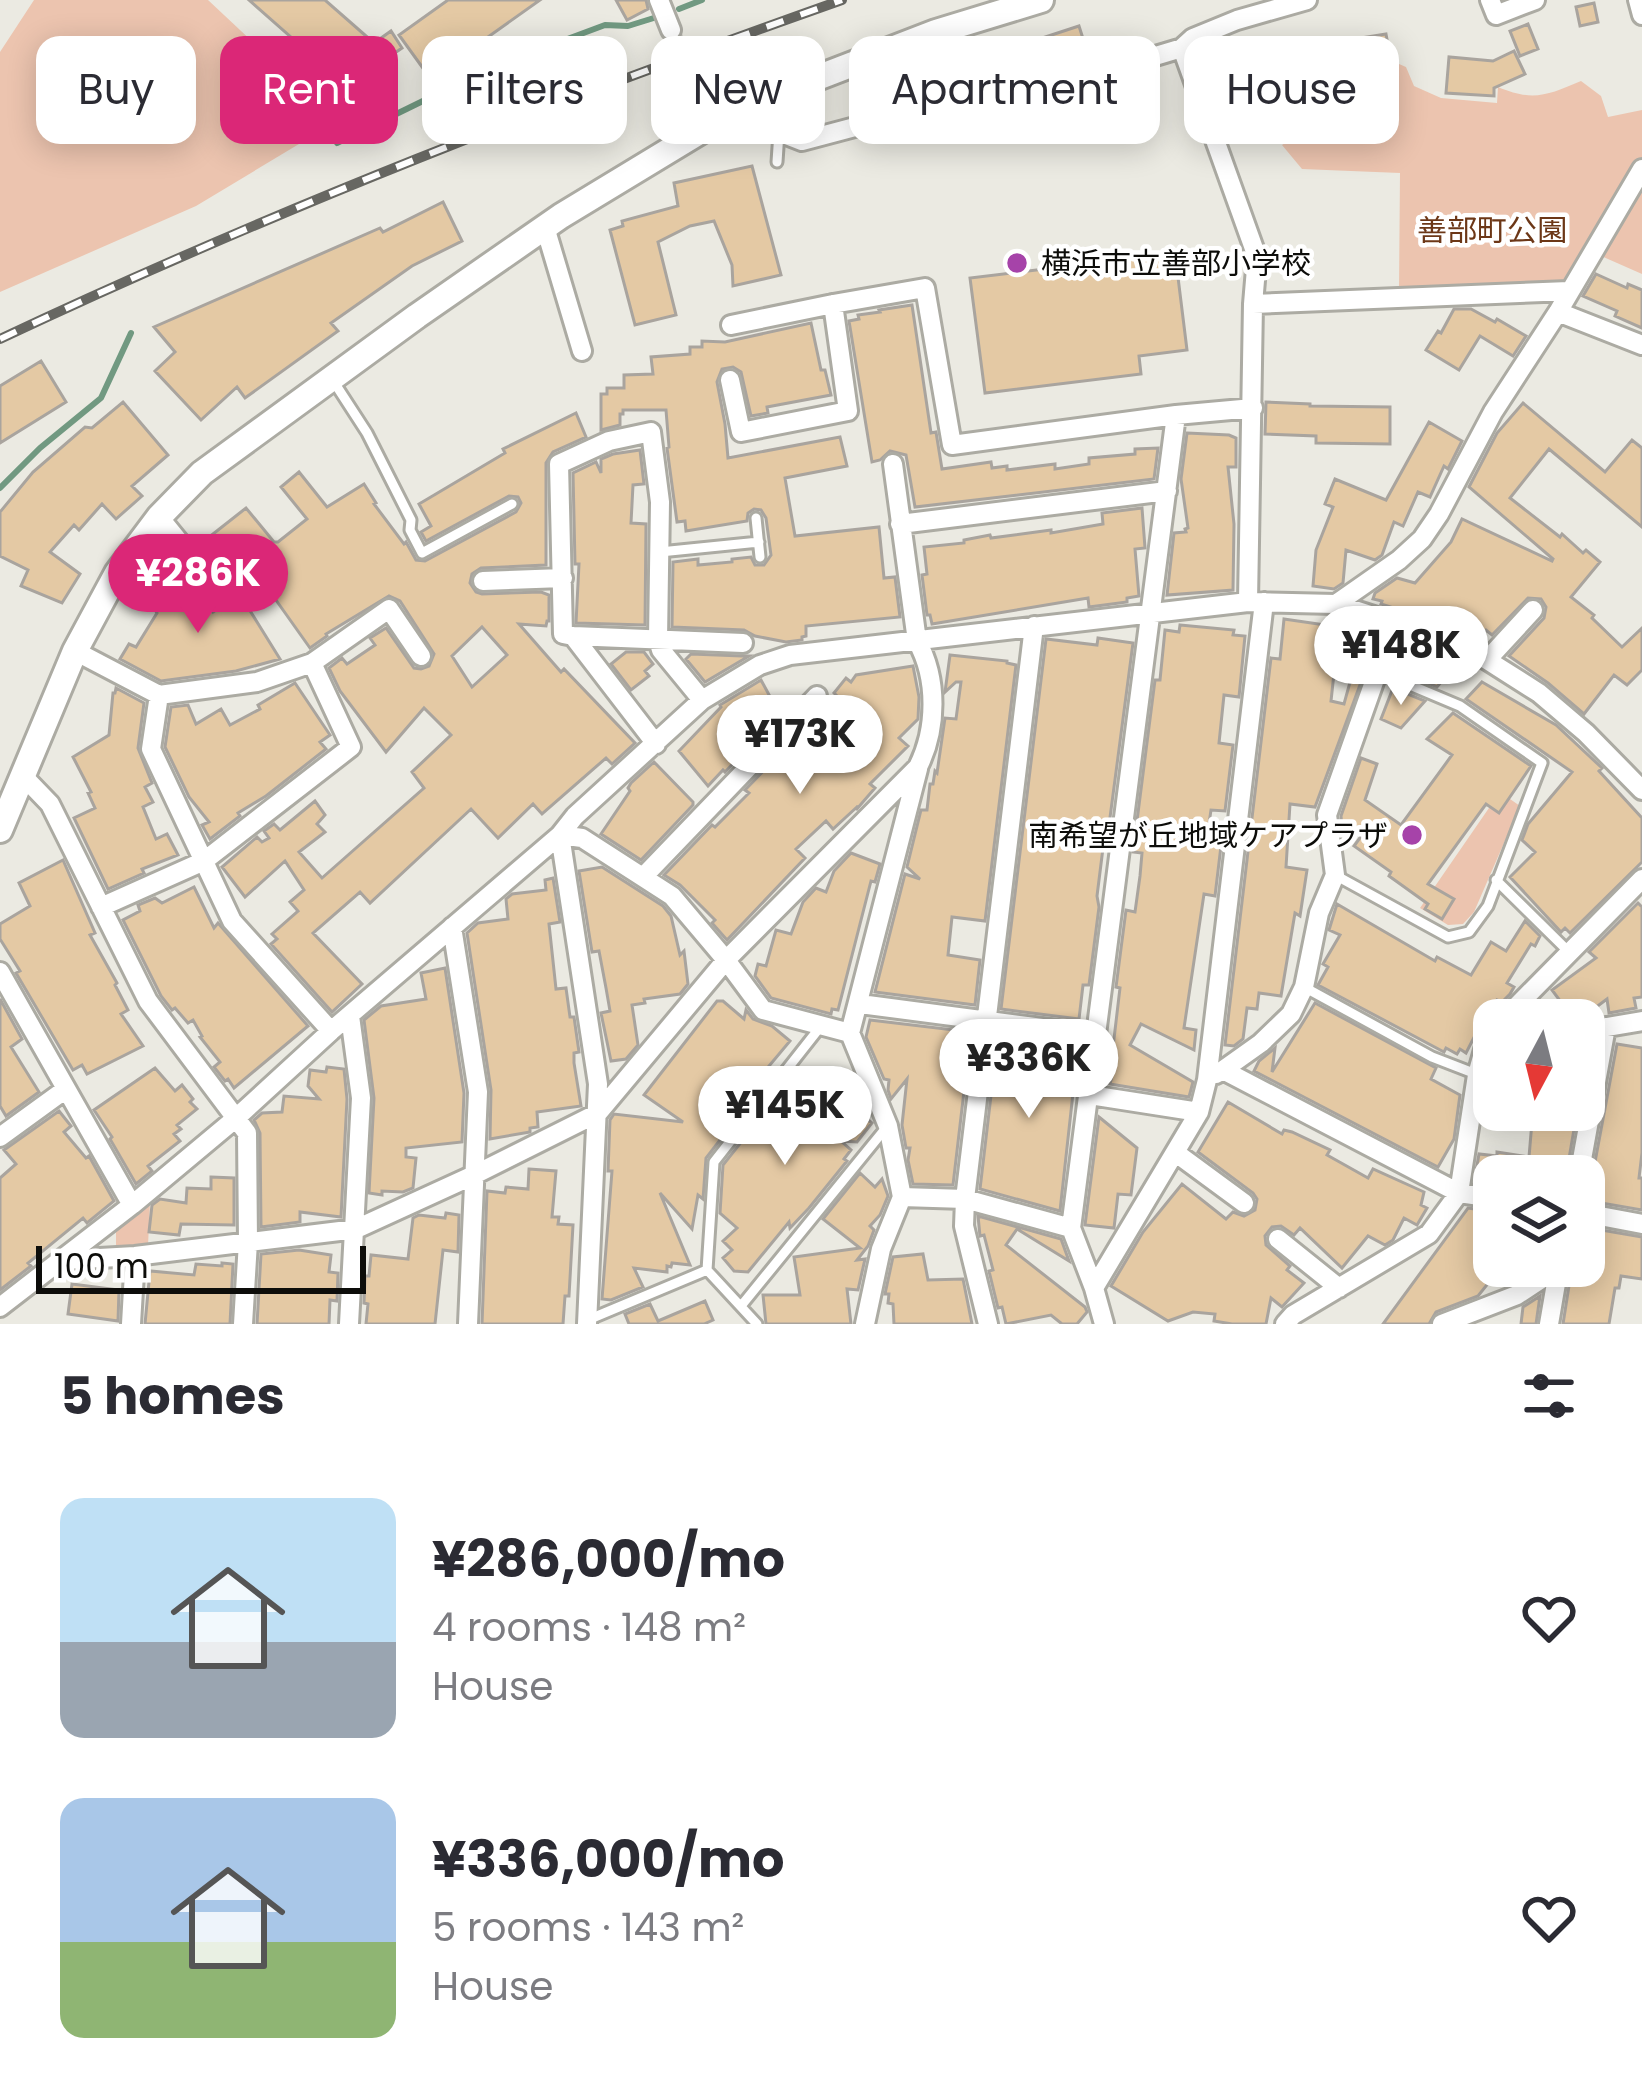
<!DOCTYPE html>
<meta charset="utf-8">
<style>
body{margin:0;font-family:Poppins,"Noto Sans JP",sans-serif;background:#f7f7f7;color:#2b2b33;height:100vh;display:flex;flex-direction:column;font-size:45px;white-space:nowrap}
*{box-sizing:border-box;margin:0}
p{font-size:39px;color:#7c7c81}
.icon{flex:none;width:66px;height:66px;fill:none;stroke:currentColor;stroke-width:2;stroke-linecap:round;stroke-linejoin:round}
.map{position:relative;height:1324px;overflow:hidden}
.details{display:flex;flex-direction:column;background:#fff;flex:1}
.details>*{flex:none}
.banner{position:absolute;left:36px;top:36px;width:1572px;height:108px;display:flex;gap:24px}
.needle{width:78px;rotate:187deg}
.fabs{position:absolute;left:1473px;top:999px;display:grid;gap:24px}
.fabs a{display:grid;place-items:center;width:132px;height:132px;border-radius:24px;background:#fff;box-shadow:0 6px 30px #0003;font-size:60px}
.scale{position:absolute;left:36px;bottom:30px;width:330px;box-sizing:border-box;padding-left:12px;border:6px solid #0d0d0a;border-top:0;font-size:33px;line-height:42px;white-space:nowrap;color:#0d0d0a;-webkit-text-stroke:9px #fff;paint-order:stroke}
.price{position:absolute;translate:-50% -102px;padding:0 27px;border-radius:42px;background:#fff;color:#222;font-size:39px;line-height:78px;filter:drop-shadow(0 3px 6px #0008)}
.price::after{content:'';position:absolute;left:50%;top:72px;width:36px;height:27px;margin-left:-18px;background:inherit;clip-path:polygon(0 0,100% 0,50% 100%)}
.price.selected{background:#db2777;color:#fff}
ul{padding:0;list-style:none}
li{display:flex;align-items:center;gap:36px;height:300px;padding:0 60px}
li span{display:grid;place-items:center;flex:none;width:336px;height:240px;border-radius:24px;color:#555}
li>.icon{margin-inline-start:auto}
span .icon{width:144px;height:144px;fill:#fffc;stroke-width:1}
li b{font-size:51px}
h2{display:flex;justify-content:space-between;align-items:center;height:144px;padding:0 60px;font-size:51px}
.pill{padding:0 42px;border-radius:24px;background:#fff;box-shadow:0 6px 30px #0003;font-size:42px;line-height:108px}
.pill.selected{background:#db2777;color:#fff}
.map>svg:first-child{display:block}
.green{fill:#ecc4af}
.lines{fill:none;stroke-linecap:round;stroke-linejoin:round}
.stream{stroke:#719981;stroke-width:6}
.building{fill:#e4c9a4;stroke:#a9a49e;stroke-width:3;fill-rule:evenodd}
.minor-tunnel{stroke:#cac9c2;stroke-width:18;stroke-dasharray:18 9;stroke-linecap:butt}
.service-casing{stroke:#acaba3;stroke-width:15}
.minor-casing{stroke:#acaba3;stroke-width:24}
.tertiary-casing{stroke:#acaba3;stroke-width:30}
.service{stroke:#fff;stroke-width:9}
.minor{stroke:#fff;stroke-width:18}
.tertiary{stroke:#fff;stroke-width:24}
.rail-casing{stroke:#676762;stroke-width:10}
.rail{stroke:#fff;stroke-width:6;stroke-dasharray:18;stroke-linecap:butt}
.poi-dot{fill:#a643a9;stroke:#fff;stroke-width:4.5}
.labels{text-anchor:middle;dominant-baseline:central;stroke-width:9;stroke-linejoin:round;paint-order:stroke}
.park-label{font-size:30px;fill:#6c3717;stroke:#fff}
.poi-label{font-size:30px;fill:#0d0d0a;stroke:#fff;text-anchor:start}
</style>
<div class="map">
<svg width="1642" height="1324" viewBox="0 0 1642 1324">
<rect width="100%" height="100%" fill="#ebeae2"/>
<path class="green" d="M34,0h174l95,89 7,21 -6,31 -108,65 -196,86v-240z
M1392,61l14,6 8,19 27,12 56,5 1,-16c35,15 50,8 83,-6l20,15 7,21 34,-7v164l-59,-26 -18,37 -166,6 1,-118 -98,-4 -20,-24 21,-14 63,-60 17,-4z
M1500,792l20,14 -46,106 -11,12 -15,1 -28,-17z
M150,1202l-2,44 -32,2v-18z"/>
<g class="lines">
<path class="stream" d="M679,9l23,-9
M337,143l90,-44 17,-14 161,-60 23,1 29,-9
M0,488l40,-40 61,-50 30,-65"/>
</g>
<path class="building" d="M249,0h76l49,43 17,-12 11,17 -32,22 -13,-19 -17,20 -15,-14 -5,5 -3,-2z
M448,0h92l-97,69 -3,-4 -8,6 -2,-4 -5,4 -26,-36z
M616,0h30l2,9 -21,11z
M1594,3l4,19 -18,4 -4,-19z
M1528,24l10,25 -18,7 -10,-25z
M1079,26l6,19 -47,14 -5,-18z
M1386,34l4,22 -25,4 -4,-22z
M1276,51l1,9 38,-9 1,3 30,-3 2,24 -26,3 3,13 -36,9 2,7 -44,10 -3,-11 -19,4 -6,-24 -5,2 -6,-22z
M1514,51l11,23 -31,14v8l-48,-3 3,-36 44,4z
M752,166l29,109 -48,11 -1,-21 -18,-44 -24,5 -32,16 18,73 -41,10 -25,-95 13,-4 -1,-5 56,-15 -4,-23z
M443,202l19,39 -50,25 -81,57 7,8 -93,67 -8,-11 -36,33 -46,-49 20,-19 -21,-25 226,-99 3,4z
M1175,253l12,97 -48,6 2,18 -156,19 -15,-115z
M1596,274l31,14 1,-4 14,6v38l-27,-12 2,-5 -34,-15z
M912,305l19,128 5,-1 6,37 49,-7 1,6 15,-2v4l48,-6v5l34,-5v-6l46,-4v-5l23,-1 -4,31 -239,28 -9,-52 -16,-4 -10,9 -8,2 -23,-141 10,-2 -1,-4 22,-3 -1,-2z
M1454,309h17l24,13 2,-3 29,17 -13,20 -33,-20 -21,34 -33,-20 12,-19 3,2z
M811,323l10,47h4l6,25 -64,12 1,6 -17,3 -10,-44 -8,-5 -11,2 -5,13 8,42 3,34 112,-21 7,29 -62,12 10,58 84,-9 5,51 11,-1 5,40 -94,9v10l-4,1v3l-16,2 -31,-6 -11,-6 -72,-3 1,-65 25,-3v6l34,-3v-3l19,-2 4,8h9l7,-10 -5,-37 -5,-8 -7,-1 -6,4 -1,8 -61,10 -1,-10 -8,1 -10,-74 2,-1 -3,-37h-43v4h-3v11l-19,5v-36h6v-6h17v-13l29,-1 -2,-17 39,-3v-7h12v-6l23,1z
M41,361l25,41 -66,41v-57z
M123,402l45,53 -36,31 10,10 -26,23 -14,-15 -23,26 -5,-5 -24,27 30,22 -18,29 -41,-17 7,-16 -28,-14v-44l33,-40 52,-45 7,1z
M1266,402l44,2v2l80,1v37l-74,-1v-7l-51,-2z
M1523,403l82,69 27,-32 10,8v79l-93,-78 -39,49 50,39 2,-3 21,19 3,-3 14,12 -29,35 23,18 -2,3 30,29 20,-19v42l-15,15 -13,-10 -30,39 -36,-31 -39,-27 35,-38 2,-11 -5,-8 -13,-1 -36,37 -6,-5 -9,10 -31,-15 -65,-21 1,-3 -9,-2 2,-6 22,-15 18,5 36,-41 11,-23 90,42 1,-2 -84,-72 28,-54z
M576,413l10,24 -33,15 -7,11v102l-65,3 -9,6 -2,9 6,9 6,2 59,-2 8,3v26h-2l-1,5 -27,-2 42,48 3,-3 71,74 -23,21 -6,-6 -64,56 -9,-10 -35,34 -27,-29 -101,94 -10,-11 -47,41 49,51 -30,28 -61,-68 6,-5 -5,-5 26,-23 -8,-9 14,-12 -19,-29 -40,36 -23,-30 35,-30 5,5 7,-4 -5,-7 10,-7 6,6 35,-29 10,14 -8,9 8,8 -26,20 23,26 102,-90 -12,-16 39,-37 -27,-27 -38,44 -46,-61 -11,-23 13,-10 5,6 28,-19 -5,-7 16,-10 28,40 7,1 8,-3 5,-12 -34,-53 -11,-5 -63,38 1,2 -17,12 -49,-69 -14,9 -28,-36 -8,7 -12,-14 47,-37 28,34h4l29,-23 -26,-32 18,-15 28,35 37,-23 12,19 -2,1 30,40 2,-2 10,18 9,1 91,-49 5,-9 -3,-6 -9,-1 -83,45 -5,-9 10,-6 -12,-22 86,-51 -2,-4zM482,627l25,28 -35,32 -20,-31z
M1429,422l33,19 -14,28 -4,-3 -14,31 -12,-5 -15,34 -9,-4 -12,33 -7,5 -29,-10 -3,33 -9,6 -21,-3 3,-36 17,-43 -8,-3 10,-25 51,21z
M1187,433l42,2 7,3v29h-8l6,57 -1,66 -66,5 7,-62 12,-1 -1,-3 3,-1 -7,-49z
M640,450l4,34 -11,1 -2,38 15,1 -1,101 -69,-2 3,-59h-4l-2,-91 23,-11 5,11v-14l12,-5z
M1142,508l3,40 -10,1 4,47 -12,2v4l-38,5 -1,-9 -156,26 -2,-9h-3l-5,-40 5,-1 -3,-27 40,-4v-3l26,-5 1,3 60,-8v3l52,-9 -1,-11z
M182,566l31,46 26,-19 41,66 -44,12 -75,10 -41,-22 9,-15 7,3 21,-34 -9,-13 18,-12 -2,-2 8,-6 -3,-5z
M1284,619l55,8 -8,74 13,3 21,-76 12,3 -6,24 -56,152 -25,-3 -4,63 21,3 -7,46 -5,-3 -14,83 -22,-3 -2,16 -10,-1 -4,31 -9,7 -9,-1 46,-387 9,1z
M1180,625l54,5 -1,5 12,1 -6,61 -15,-2 -5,48 14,2 -8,66 -14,-1 -5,34 15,2 -6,50 -11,-2 -20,134 12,2 -2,20 -53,-26 -11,21 63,37 -4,15 -79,-13 1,-4 -2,1 11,-93 -4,-1 10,-77 9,2 5,-36 2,-23 -9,-1 22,-172h5l5,-50 14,2z
M1098,638l35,5 -27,205h-3l-6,48 2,11 -10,78h-6l-4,34 -78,-10 45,-370 51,6z
M1412,642l47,19 -22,26 -37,-16z
M626,652h18l9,12 -8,7 4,5 -18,14 -20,-26z
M691,654l51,2h7l-44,26 -19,-23z
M950,655l57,6v2l9,2 -31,256 -33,-4 -4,38 32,5 -5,45 -100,-13 30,-118 15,5 -13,-12 14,-57h6l3,-26h3l2,-13 2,2 8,-55 11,1 5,-37h-5l-11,10z
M913,666l6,31 -1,22 -19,19 9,8 -38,38 5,4 -19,22 2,-4 -25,23 -7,-8 -30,28 9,9 -78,82 -15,-17 3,-3 -35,-35 -16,-10 48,-50 3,2 34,-34 -4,-3 58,-60 3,3 34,-34 -6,-6 12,-15 5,4 5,-7z
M761,680l19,35 -55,57 -2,-2 -15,16 -29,-35 42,-44 -1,-2z
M1482,682l74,43 46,43 -3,3 43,47v44l-72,71 -5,-5 -4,4 -51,-55 25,-25 -13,-12 6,-16 44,-52 -106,-73z
M295,683l35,52 -10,7 6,7 -60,47 -28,17 2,3 -30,23 -8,-14 7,-3 -20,-25 -24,-50 6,-40 17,-2 8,19 25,-15 9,16 30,-16 -2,-4z
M116,688l28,15 -6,45 14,35 -7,4 8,15 -10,5 13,32 11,-5 11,21 -36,14 2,4 -36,16 -34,-71 21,-10 -7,-15 3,-1 -18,-35 36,-22 4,-42h2z
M1393,688l32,13 -24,27 -20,-9z
M1453,713l78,53 -32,47 -13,-9 -58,80 26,15 -12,20 -17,-10 3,-5 -39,-28 2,-4 -37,-26 8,-11 -20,-6 -1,-13 20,-58 16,6 -12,36 36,25 51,-70 -25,-16z
M654,762l39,40v3l-52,55 -40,-26 29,-43 -2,-3 3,-5z
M851,853l29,11 -5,18 -4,-1 -33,129 -6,-1 -1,5 -60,-16 -16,-22 3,-12 8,2 10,-36 15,4 12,-32 13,-14 10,4 8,-21z
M63,860l32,73 -5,2 27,48 -2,2 13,25 -7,4 22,32 -56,28 -5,-9 -9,5 -57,-97 4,-2 -20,-32v-15l30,-18 -11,-23z
M602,867l61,39 8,10 9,39 4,-4 4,33 -8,10 -36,5 1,4 -13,2 6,40 -12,14 -15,2 -10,-48 9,-2 -4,-23 -7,-37 -7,1 -13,-81z
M553,878l7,44 -11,2 7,65 10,-1 4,29h4l5,35 -5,1v10l7,43 -44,6 1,15 -8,1v4l-40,7 1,-49 -24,-157 11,-10 30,-4 -2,-20 6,-5 34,-4 -1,-10z
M194,887l20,41 4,-5 90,103 -74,62 -6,-9 -3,2 -11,-14 6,-5 -20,-25 2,-1 -9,-16 -5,3 -13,-15 -3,2 -11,-14 -38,-76 17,-9 -2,-6 17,-7 7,5z
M1638,903l4,4v90l-8,1 2,10 -27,5 -2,-14 -24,18 -23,3h-38l15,-15 24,-3 -9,-12 44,-32 -7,-6z
M1337,904l98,57 2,-4 34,18 20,-33 15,9 19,-30 15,15 -5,10 -4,-2 -24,39 7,4 -4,7 -8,8 -5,-2 -9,22 -5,-2 -17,33 -6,-4 -3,5 -11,-6 -2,4 -126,-67 10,-18 -5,-3 17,-29 -11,-5z
M445,968l19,125 -2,49 -56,6v9l10,1 -3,30 -10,4 -21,-1v4l-13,-2 5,-95 -10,-78 17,-14 45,-7 -5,-26z
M0,999l22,40 -11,8 28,45 -33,24 -6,-10z
M717,1001h6l21,18 2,-9 7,9 19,7 18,15 -31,37 6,4 -59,76 -3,41 -5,-4 -6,34 -32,-36 30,72 -18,-2 -1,4 -4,-1v6l-33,-4 9,19 -32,13 -9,-1 10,-128h-4l2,-51 4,-6 69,8 -39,-27z
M1315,1003l121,65 -5,11 29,16 -6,44 -16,28 -184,-96 5,-10 16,-13 -3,24z
M870,1020l101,12 -18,153 -40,-1 -5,-24 2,-12h-4l-4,-23 5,-46 -16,20 -3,-9 1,-10 -5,-1 -18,-42z
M998,1036l80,12 -18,163 -80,-22z
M1617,1044l25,4v105l-3,25h3v32l-58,-10v-12l8,-10z
M327,1067l17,2 3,30 -6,118 -41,-5v10l-39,5 -1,-94 -6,-13 8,-7 20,-1 2,-16 35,3 -11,-13 2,-16 16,2z
M155,1068l20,23 7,-6 11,14 -3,3 7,7 -20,16 4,4 -7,5 6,7 -32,25 4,5 -16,13 -26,-45 2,-2 -18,-27z
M816,1077l56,46 -15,19 -16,-1 10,9 -7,9 3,2 -38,47 -19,20 -1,-6 -41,50 -14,-1 -11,-13 9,-8 -9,-9 14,-13 -17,-15 3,-48 57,-72 14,12z
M1228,1102l54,32 2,-4 8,2 38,18 -3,5 41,23 5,-9 51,23 -3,13 6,3 -10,17 -13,-7 -11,22 -8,5 -17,-9 -26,32 -42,-40 -6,7 -13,-9 -9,1 -7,9 1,9 24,21 -3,4 17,13 -22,24 -11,-9 -5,26h-34l-18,-3 1,-7 -22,-2 -25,9 -57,-35 32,-54 39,-48 44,35 7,-7 11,4 11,-6 2,-11 -4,-6 -55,-41z
M1533,1110l44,2 -11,64h-72v8l-20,-2 5,-28 18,2v-4l32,5z
M59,1111l12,15 -7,6 22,26 3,-2 25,45 -27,22 -4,-5 -55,45 3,3 -31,24v-112l16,-14 -12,-14z
M1099,1117l38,31 -6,47 -13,-1 -4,34 -29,-3z
M529,1169l27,2 -4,46h7l-1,7 15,1 -4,71h-4l-2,28h-81l5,-133 18,2 1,-6 22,2z
M860,1173l15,14 7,-8 6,17 -8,19 -10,11 4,4 -6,16 -11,14 8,-1 -7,31 -11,-1 4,35h-85l-3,-29h37l-6,-38 66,-9 -37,-29z
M211,1177l23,1v47l-53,-1 -2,11 -30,-3 3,-27 8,-6 26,4 1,-15 24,1z
M1468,1208l19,3 7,6v9l-8,11 8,6v23h42l-23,16 -19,-13v7l-16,20 -42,16 -7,12h-46z
M446,1213l13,2 -1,37 -15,-2 -8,74h-69l2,-20 -4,-1 1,-27h4l2,-21 37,4 5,-41 6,-3 26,3z
M978,1216l83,23 8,22 -52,-32 -11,16 79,62 2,5 -10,12h-15l-11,-9 -45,9 -4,-17 -4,1 -9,-37 4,-1 -9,-35 -4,1z
M1584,1227l58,10v42l-21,-3 -2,12h-4l-6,36h-46l8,-51 13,2z
M299,1250l32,5 -2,17 9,1 -1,28 -7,-1 -1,24h-72l4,-70z
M923,1254l5,26 35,-1 9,45h-78l-1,-20 -5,-1 1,-9h-4l8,-37z
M222,1263l11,1 -3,60h-85l5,-53 44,4 2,-11 26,2z
M72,1284l47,6 -1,31 -50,-7z
M1540,1296l-4,28h-15l2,-17z
M705,1301l8,19 -9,4h-75l-4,-10 25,-10 8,17z"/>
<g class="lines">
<path class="minor-tunnel" d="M671,30l14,37"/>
<defs>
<path id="service" d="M777,162l2,-30
M332,379l35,54 44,87 -1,10 12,23 90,-49
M756,518l4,39
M660,552l99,-10
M1335,875l113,62 21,-5 19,-26 54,-143 -82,-57 -81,-34
M1496,880l73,72
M1304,987l128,70 44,17
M741,1306l144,-177
M590,1319l117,-49
M757,1324l-50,-54 7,-108 107,-136"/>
<path id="minor" d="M659,0l12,30
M1490,0l6,15 39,-15
M1638,0l4,15
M1182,48l75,209 -4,47 -5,298
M685,67l31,55
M765,98l14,34 23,9 204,-54 116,-21 60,-18 11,-10 44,-18 70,-20
M545,227l37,124
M1253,304l316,-13
M1558,312l84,33
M731,325l102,-21 92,-16 27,157 224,-30 77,-7
M730,380l11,52 107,-21 -15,-107
M159,517l57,70
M900,524l267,-33
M483,581l80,-3
M1336,604l63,-44 23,-21 17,-25 54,-102 65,-100 84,-143
M573,636l170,7
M75,651l84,44 98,-13 55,-19 39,84 -147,114 -103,46
M1384,652l11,-31
M1487,660l46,-50
M312,663l77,-54 32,47
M159,695l-8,54 81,172 99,110
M656,744l-83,-108 -10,-2 -4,-170 50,-23 42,-9 9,70 -2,138 3,10 41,50
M24,777l26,27 98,197 99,132 1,109 -5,82
M643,877l174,-181
M452,927l26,165 -10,232
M0,972l132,233
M860,1004l236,31
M1503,1020l139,-141
M1584,1031l58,-10
M1223,1070l38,-27 30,-29 13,-27 15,-74 16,-38 -8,-60 53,-150
M1216,1074l7,-4 236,123 35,5
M1090,1095l109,17
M0,1137l66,-48
M1176,1153l68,50
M1579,1176l27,-149
M902,1197l-14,-71 -38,-93 68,-264
M1584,1213l58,11
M1278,1239l61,49
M64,1260l71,-4 221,-27 118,-54 124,-62 128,-153 192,-193c19,-38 20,-88 -1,-126l-24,-177
M1094,1288l105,-176 8,-32 57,-478
M0,1307l132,-102 103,-86 96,-88 229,-196 15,-19 127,-116 58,-35 30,-10 458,-53 88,2 106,34 45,22 52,33 47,40 56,57
M131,1324l4,-68
M349,1324l12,-226 -11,-82
M587,1324l11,-240 -38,-249 22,3 90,58 54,64 37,50 87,23
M865,1324l16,-75 21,-52 63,2 106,29
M988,1324l-24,-98 1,-27 69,-573
M1104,1324l-10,-36 -23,-60 105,-813
M1285,1324l8,-9 136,-81 30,-41 18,-118 7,-25 10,-16
M1442,1324l75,-29 41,-27
M1549,1324l10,-58"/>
<path id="tertiary" d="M0,830l75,-179 42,-78 42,-56 43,-44 215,-157 144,-100 155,-94 49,-24 171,-66 105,-32"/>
</defs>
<use href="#service" class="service-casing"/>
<use href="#minor" class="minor-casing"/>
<use href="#tertiary" class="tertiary-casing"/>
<use href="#service" class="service"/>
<use href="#minor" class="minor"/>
<use href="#tertiary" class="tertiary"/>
<defs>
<path id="rail" d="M0,339c274,-129 556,-238 842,-339"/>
</defs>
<use href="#rail" class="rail-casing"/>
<use href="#rail" class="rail"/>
</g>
<g class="poi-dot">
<circle cx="1017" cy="263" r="12"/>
<circle cx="1412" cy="835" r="12"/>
</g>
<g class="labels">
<g class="park-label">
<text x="1492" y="230">善部町公園</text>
</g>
<g class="poi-label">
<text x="1041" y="263">横浜市立善部小学校</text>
<text x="1388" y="835" text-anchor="end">南希望が丘地域ケアプラザ</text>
</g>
</g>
</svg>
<div class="fabs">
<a><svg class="needle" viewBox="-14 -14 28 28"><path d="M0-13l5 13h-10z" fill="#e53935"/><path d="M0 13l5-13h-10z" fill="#7c7c81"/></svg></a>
<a><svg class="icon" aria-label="layers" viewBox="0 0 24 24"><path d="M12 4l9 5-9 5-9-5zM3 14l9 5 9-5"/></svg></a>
</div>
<div class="scale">100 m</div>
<b class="price selected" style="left:198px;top:636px">¥286K</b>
<b class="price" style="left:1401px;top:708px">¥148K</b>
<b class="price" style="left:800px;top:797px">¥173K</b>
<b class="price" style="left:1029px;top:1121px">¥336K</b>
<b class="price" style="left:785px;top:1168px">¥145K</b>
<div class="banner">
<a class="pill">Buy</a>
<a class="pill selected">Rent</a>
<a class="pill">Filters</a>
<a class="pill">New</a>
<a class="pill">Apartment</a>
<a class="pill">House</a>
</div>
</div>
<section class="details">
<h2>5 homes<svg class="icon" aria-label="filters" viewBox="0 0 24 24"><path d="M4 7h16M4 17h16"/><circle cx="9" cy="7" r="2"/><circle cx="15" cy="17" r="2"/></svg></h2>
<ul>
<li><span style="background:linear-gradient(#bfe0f5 60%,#9aa5b1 0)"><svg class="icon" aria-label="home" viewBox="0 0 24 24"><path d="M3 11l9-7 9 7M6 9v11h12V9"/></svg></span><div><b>¥286,000/mo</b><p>4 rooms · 148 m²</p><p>House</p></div><svg class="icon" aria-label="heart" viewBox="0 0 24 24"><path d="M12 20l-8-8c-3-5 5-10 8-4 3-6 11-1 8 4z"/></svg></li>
<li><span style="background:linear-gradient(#a9c7e8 60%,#8fb573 0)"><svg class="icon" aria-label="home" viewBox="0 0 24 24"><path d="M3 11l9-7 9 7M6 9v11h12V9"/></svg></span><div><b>¥336,000/mo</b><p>5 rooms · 143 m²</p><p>House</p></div><svg class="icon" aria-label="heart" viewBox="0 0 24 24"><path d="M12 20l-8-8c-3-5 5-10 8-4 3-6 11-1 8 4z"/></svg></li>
</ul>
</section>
